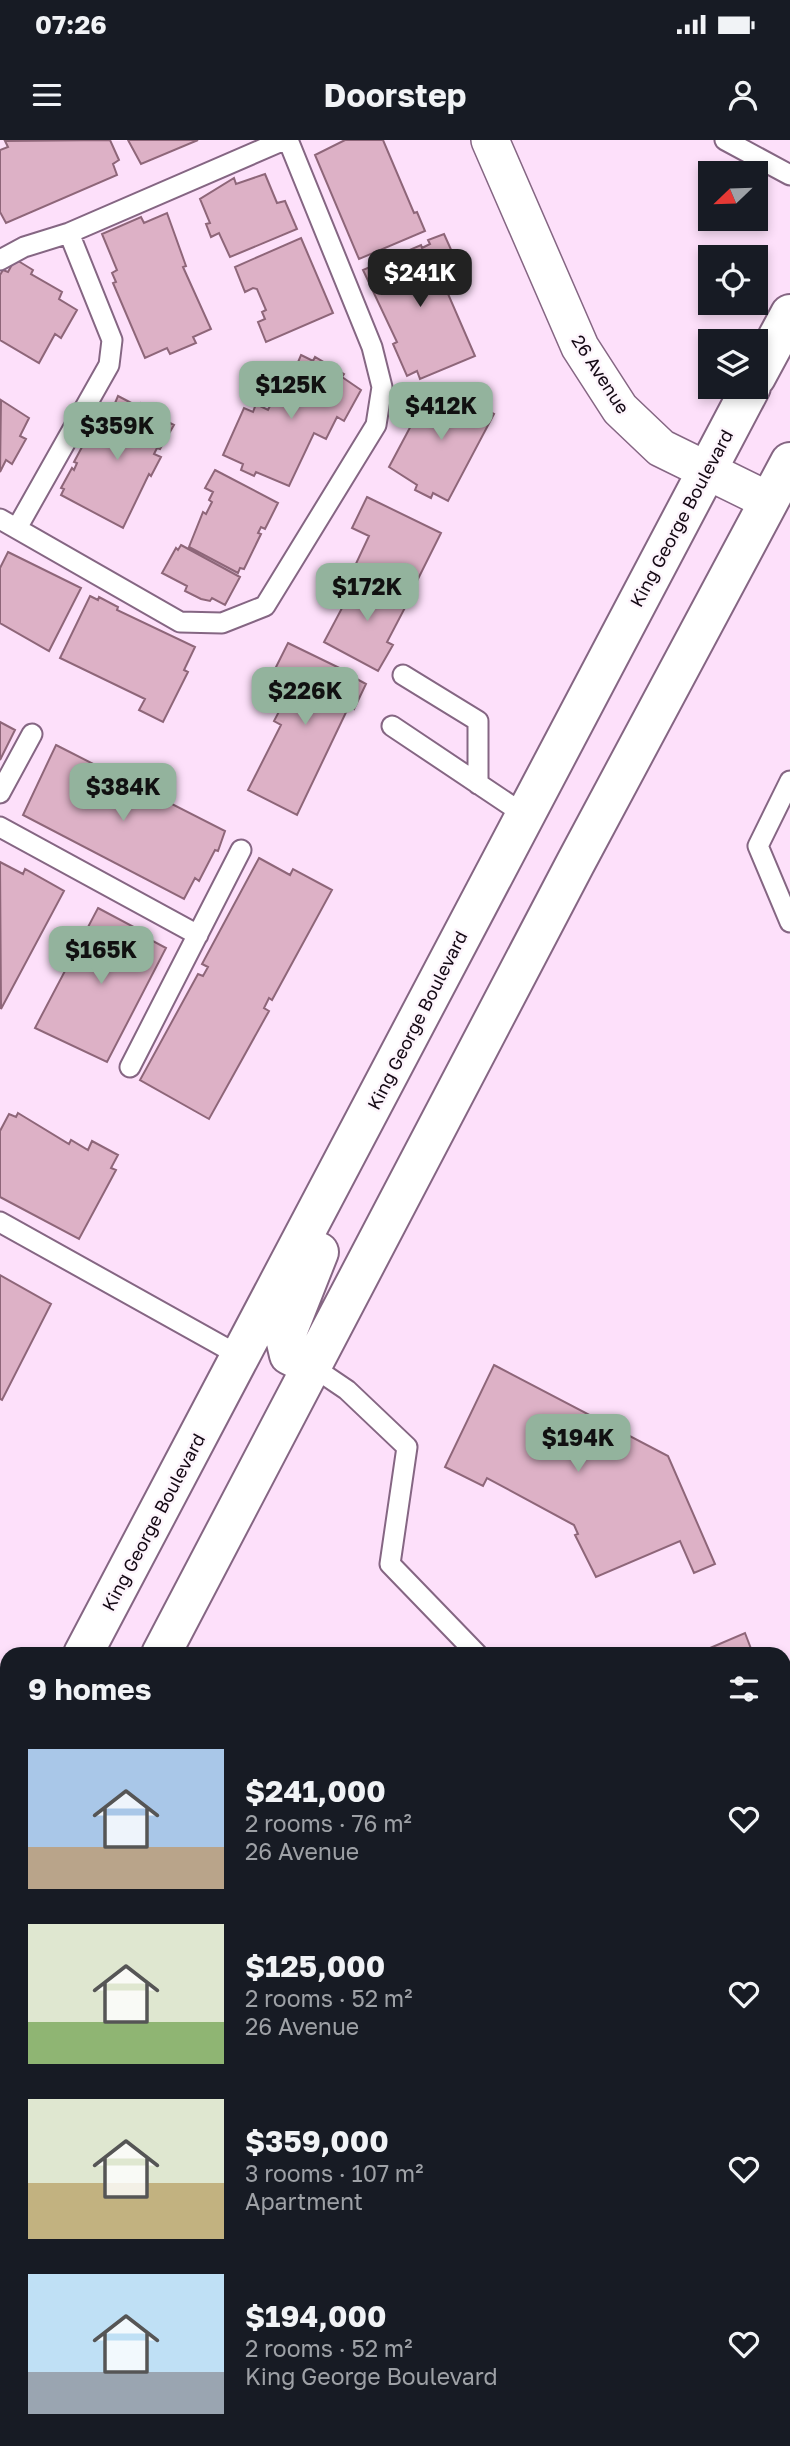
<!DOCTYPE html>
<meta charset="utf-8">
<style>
body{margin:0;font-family:"Golos Text",sans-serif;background:#242831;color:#f1f3f6;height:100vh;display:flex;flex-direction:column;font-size:26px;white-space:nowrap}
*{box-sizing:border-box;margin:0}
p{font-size:23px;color:#9ea1a6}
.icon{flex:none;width:38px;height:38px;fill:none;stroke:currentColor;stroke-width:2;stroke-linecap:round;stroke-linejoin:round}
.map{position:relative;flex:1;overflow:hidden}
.drawer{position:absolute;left:0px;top:1507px;width:791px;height:800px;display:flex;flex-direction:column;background:#171b24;border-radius:21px 21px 0 0;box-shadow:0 4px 10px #0003}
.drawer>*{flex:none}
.needle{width:46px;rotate:247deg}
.buttons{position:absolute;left:698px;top:21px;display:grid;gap:14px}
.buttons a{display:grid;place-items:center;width:70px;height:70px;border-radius:0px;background:#171b24;box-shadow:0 4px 10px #0003;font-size:35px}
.price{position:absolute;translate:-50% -60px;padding:0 16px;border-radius:14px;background:#93b39d;color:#111;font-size:23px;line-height:46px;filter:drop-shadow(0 2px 4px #0008)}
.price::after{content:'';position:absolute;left:50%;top:42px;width:21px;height:16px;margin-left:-10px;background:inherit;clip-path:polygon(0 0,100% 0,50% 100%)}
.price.selected{background:#222;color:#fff}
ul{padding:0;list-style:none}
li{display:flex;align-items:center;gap:21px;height:175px;padding:0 28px}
li span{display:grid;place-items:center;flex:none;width:196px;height:140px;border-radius:0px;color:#555}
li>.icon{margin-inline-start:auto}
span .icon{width:84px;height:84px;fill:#fffc;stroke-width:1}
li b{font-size:30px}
h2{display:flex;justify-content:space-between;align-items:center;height:84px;padding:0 28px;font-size:30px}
.status{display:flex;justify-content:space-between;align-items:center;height:49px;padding:0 35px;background:#171b24;direction:ltr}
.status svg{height:19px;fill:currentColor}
header{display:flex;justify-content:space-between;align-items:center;height:91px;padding:0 28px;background:#171b24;font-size:32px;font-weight:700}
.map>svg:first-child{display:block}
.building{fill:#ddb1c6;stroke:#8e6679;stroke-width:2}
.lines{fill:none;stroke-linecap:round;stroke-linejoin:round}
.service-casing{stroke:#856683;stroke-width:23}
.minor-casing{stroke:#856683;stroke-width:40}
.secondary-casing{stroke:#856683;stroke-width:42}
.primary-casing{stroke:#856683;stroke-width:42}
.service{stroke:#fff;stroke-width:19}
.minor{stroke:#fff;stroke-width:37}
.secondary{stroke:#fff;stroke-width:38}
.primary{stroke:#fff;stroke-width:38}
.labels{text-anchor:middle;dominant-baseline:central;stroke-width:5;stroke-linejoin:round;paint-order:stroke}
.street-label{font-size:18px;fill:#140914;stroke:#fdf5fc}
</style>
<div class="status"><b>07:26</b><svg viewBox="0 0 49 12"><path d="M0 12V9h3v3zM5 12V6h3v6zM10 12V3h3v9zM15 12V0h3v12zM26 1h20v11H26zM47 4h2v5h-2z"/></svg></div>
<header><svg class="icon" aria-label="menu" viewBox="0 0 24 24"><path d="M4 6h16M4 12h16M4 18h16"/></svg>Doorstep<svg class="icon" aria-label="person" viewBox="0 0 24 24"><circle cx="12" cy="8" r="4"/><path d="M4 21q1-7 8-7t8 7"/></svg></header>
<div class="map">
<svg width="790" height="2306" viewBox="0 0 790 2306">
<rect width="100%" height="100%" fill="#fde0fa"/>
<path class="building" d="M110,0l9,20 -6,4 4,11 -111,48 -6,-11v-62l8,-3 -3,-6z
M128,0h70l-57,24z
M345,0h38l31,73 3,-1 8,19 -66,28 -44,-104z
M265,34l12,29 8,-2 12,28 -67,28 -11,-24 -8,4 -5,-13 4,-1 -10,-24 34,-21 2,6z
M167,73l19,53 -3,1 28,62 -18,8 3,6 -26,11 -3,-6 -22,10 -32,-75 3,-1 -4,-9 5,-3 -15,-36 39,-17 3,6z
M444,94l9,20 -18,10 40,92 -55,23 -3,-8 -10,5 -14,-32 4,-2 -34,-72 58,-25 1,3 8,-4 -2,-4z
M301,98l32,75 -67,29 -8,-20 7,-3 -3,-7 4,-2 -9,-21 -4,-1 -8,4 -10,-25z
M15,119l18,11 -2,4 31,18 -3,7 18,11 -16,28 -6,-4 -16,29 -39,-23v-65l3,-5 5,2z
M301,215l12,6 2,-4 29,17 -2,3 19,13 -17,31 -7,-4 -11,22 -12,-6 -25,53 -33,-14 -2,4 -13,-6 2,-6 -20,-9 21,-47 9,4 3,-8 12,6 6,-12 -6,-4 7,-14 13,6z
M445,247l20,11 2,-4 13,8 -3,3 17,9 -46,87 -15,-8 -2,5 -16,-8 2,-5 -28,-18 42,-79 11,5z
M118,256l21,11 2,-4 17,8 -2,5 18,9 -14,24 -3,-1 -3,6 7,3 -10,19 -2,-2 -26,54 -62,-33 3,-6 -3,-1 11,-20 2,2 3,-7 -3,-1 16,-30 3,1 5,-9 7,3z
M1,260l28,18 -9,18 6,3 -14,25 -6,-4 -6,12z
M215,330l63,33 -13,26 -4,-2 -3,6 3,1 -17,35 -4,-1 -2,5 -49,-26 14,-35 3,2 6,-12 -3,-2 4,-8 -8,-4z
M367,357l74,36 -32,64 -56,-27 16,-34 -17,-8z
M181,405l59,32 -15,28 -13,-7 -2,3 -9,-2 -16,-8 2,-5 -25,-13 14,-25 2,2z
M8,412l73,36 -32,63 -49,-28v-55z
M360,434l49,26 -22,42 6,3 -15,26 -54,-29z
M90,456l8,4 1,-3 19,10 -1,3 78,37 -11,23 4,2 -25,50 -24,-12 6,-11 -85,-41z
M288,503l68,33 -1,2 11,6 -12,25 -5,-3 -52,109 -49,-25 33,-65 -7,-4 22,-42 -21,-10z
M0,582l15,8 -15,30z
M56,605l169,86 -7,20 -3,-1 -16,31 -4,-3 -11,21 -161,-84z
M259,718l31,17 3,-6 39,21 -60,110 -3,-2 -5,10 5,3 -60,108 -69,-39 58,-106 5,2 5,-9 -6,-3z
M0,722l23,12 2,-5 39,22 -63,118z
M98,768l51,27 -2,3 19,10 -59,114 -72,-34z
M18,973l51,31 2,-4 17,10 4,-9 26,14 -7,13 5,2 -37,69 -79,-42v-66l9,-17 7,3z
M0,1135l51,29 -49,96 -2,-1z
M494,1225l174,91 47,108 -21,9 -14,-32 -84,36 -21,-42 3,-1 -4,-9 -87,-47 -4,8 -38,-19z
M745,1493l8,21h-57z
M784,1593l6,16v33l-6,2z
M790,1895v164l-6,3v-164z
M790,2074v98l-6,2v-97z
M790,2193v39l-6,-15v-21z
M625,2300h41l-19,6h-19z"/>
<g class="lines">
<defs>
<path id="service" d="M725,0l65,35
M0,120l24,-13 45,-14 215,-93
M0,379l180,103 42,1 43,-17 111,-181 6,-38 -10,-40 -84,-207
M17,388l92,-163 3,-25 -43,-107
M403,535l75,46v63
M392,586l133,89
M790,641l-32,65 32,76
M0,653l32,-59
M0,687l198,108
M130,927l111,-217
M0,1082l240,134
M313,1227l34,23 60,57 -17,117 87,90
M218,2306l15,-6"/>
<path id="minor" d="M490,0l90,207 40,62 41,39 108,53"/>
<path id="secondary" d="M784,1756l6,-3
M784,1814l6,-3
M0,2095l7,-3
M0,2152l7,-3"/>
<path id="primary" d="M756,237l34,-63
M313,1227l-24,-12 -4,-17 34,-86
M83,1514l668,-1267
M161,1514l414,-790 215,-402
M0,1672l7,-13
M0,1817l7,-13
M0,2065h7"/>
</defs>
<use href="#service" class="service-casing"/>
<use href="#minor" class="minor-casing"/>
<use href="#secondary" class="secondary-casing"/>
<use href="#primary" class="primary-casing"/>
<use href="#service" class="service"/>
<use href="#minor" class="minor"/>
<use href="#secondary" class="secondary"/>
<use href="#primary" class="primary"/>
</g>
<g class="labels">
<g class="street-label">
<text transform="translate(601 234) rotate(57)">26 Avenue</text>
<text transform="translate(681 378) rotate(-62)">King George Boulevard</text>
<text transform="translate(417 880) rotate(-63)">King George Boulevard</text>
<text transform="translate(153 1382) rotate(-62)">King George Boulevard</text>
</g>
</g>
</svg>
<div class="buttons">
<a><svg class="needle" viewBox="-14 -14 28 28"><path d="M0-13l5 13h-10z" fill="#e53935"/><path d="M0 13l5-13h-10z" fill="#9ea1a6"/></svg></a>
<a><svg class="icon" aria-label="locate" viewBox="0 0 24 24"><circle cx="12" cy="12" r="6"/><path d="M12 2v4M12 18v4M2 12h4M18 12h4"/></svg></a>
<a><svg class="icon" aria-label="layers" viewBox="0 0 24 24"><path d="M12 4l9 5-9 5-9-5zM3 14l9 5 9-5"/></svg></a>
</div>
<b class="price selected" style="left:420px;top:169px">$241K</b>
<b class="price" style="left:291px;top:281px">$125K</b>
<b class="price" style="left:441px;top:302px">$412K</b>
<b class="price" style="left:117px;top:322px">$359K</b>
<b class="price" style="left:367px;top:483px">$172K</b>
<b class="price" style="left:305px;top:587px">$226K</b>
<b class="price" style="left:123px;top:683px">$384K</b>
<b class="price" style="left:101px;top:846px">$165K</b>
<b class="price" style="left:578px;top:1334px">$194K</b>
<section class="drawer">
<h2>9 homes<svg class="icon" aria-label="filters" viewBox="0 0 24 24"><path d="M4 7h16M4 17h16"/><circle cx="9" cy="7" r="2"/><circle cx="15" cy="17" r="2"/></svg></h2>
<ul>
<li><span style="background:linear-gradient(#a9c7e8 70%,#b9a48a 0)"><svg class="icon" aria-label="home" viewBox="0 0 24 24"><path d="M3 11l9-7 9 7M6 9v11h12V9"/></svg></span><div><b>$241,000</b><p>2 rooms · 76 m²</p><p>26 Avenue</p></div><svg class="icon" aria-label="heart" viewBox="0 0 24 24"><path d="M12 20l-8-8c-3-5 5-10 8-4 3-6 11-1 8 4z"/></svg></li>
<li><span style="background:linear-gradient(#dfe7d0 70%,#8fb573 0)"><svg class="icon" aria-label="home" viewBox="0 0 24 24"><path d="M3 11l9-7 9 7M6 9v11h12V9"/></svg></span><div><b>$125,000</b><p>2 rooms · 52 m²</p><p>26 Avenue</p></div><svg class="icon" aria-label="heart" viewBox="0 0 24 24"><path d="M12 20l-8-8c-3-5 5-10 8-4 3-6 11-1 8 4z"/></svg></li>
<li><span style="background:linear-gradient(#dfe7d0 60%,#c2b280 0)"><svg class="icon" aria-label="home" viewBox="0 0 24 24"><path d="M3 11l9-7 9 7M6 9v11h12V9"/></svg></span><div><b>$359,000</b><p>3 rooms · 107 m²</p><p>Apartment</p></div><svg class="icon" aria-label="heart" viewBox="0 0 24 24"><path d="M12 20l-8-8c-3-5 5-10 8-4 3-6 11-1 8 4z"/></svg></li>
<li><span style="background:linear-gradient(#bfe0f5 70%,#9aa5b1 0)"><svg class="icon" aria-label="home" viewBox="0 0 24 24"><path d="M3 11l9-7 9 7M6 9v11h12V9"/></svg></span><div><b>$194,000</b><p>2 rooms · 52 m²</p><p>King George Boulevard</p></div><svg class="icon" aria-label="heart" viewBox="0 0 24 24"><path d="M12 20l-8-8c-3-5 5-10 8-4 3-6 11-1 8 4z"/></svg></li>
</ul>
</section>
</div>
